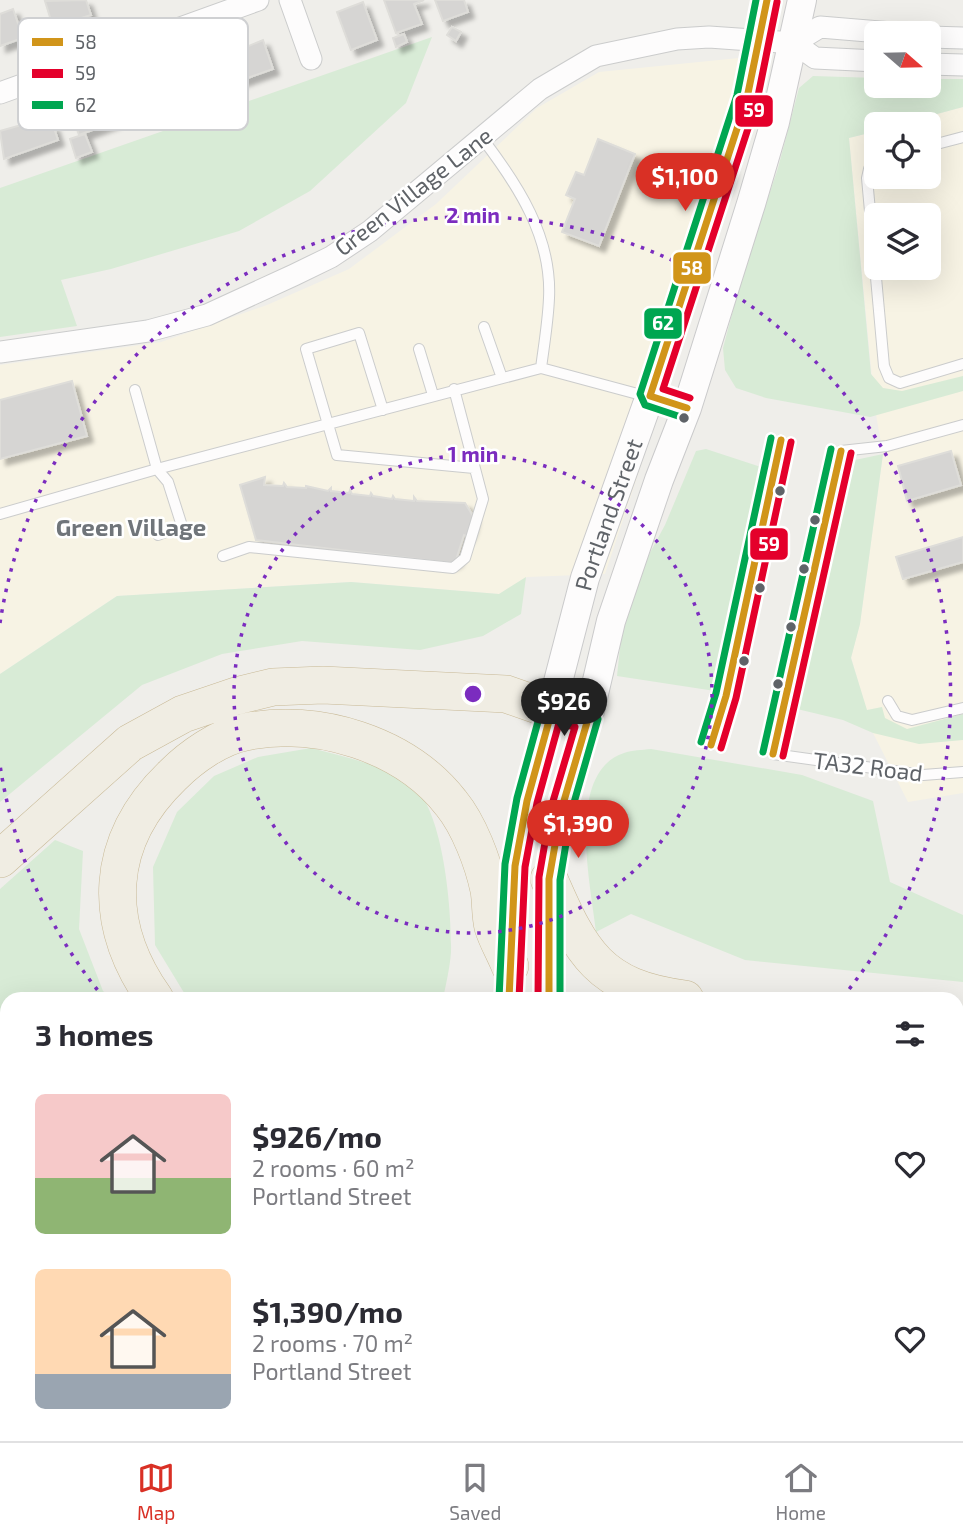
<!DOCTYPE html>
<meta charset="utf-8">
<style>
body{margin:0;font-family:"Exo 2",sans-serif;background:#f7f7f7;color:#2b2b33;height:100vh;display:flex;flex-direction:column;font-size:26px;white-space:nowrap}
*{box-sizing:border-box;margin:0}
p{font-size:23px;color:#7c7c81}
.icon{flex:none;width:38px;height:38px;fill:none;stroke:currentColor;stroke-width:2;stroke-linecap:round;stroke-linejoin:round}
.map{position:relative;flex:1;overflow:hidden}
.sheet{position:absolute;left:0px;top:992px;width:964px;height:450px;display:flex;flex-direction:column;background:#fff;border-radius:21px 21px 0 0;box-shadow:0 7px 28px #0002}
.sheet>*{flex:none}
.needle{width:46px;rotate:110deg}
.buttons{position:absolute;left:864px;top:21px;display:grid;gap:14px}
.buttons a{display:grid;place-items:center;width:77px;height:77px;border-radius:10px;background:#fff;box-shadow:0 7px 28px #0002;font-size:35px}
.price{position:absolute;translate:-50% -60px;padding:0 16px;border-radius:24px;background:#d93025;color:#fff;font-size:23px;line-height:46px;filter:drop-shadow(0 2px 4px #0008)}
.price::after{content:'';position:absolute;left:50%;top:42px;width:21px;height:16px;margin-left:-10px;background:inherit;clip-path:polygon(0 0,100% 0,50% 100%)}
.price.current{background:#222;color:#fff}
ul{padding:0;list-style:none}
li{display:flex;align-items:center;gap:21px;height:175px;padding:0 35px}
li span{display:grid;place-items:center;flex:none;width:196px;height:140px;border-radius:10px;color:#555}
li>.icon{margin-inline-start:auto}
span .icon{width:84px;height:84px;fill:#fffc;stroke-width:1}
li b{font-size:30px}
h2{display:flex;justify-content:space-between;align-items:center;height:84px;padding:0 35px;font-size:30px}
.dock{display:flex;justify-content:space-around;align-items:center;height:98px;border-top:2px solid #e1e1e2;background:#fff;font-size:19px;color:#7c7c81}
.dock a{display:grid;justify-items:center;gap:4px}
.dock .current{color:#d93025}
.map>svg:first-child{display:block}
.commercial{fill:#f7f3e4;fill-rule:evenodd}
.green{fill:#d8ebd6}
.building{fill:#d6d5d3;stroke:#deddd9;stroke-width:2;filter:url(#shadow)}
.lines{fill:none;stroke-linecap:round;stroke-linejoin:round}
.service-casing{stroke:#cbcccc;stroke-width:12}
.minor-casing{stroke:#cbcccc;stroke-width:23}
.secondary-casing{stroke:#cacacb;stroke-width:30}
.motorway-casing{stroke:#c8b996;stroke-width:38}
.service{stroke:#fdfcfc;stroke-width:10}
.minor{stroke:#fdfcfc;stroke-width:21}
.secondary{stroke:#fdfcfc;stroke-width:28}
.motorway{stroke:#f0ede3;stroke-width:37}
.bus-1-casing{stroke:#fff;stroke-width:12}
.bus-2-casing{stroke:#fff;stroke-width:12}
.bus-3-casing{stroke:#fff;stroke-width:12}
.bus-1{stroke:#d1951a;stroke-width:7}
.bus-2{stroke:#e4002b;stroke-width:7}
.bus-3{stroke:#00a651;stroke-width:7}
.ring{fill:none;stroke:#7b2cbf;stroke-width:3.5;stroke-dasharray:3.5 7}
.bus-dot{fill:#5f6368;stroke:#fff;stroke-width:2.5}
.labels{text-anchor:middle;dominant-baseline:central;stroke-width:5;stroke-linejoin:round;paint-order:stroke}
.street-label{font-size:23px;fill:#5f6368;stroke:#fff}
.neighbourhood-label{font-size:24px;font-weight:bold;fill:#70757a;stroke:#fff}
.key{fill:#fff;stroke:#cfd0d2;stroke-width:2}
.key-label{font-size:19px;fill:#5f6368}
.centre{fill:#7b2cbf;stroke:#fff;stroke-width:3.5}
.ring-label{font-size:21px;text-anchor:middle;font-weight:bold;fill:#7b2cbf;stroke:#fff;stroke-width:5;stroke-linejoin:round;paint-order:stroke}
.line-badge{stroke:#fff;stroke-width:2.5}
.badge-label{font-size:19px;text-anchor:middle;font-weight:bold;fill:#fff}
</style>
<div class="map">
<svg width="963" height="1441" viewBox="0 0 963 1441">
<defs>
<filter id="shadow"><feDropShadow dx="6" dy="6" stdDeviation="2" flood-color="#0004"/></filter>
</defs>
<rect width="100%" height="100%" fill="#efeeea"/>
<path class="commercial" d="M769,55l-19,83 -145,436 -78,3 -28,17 -148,-12 -234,14 -117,78v-309l161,-23 106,-37 82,-36 87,-65 101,-96 62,-36z
M963,107v686l-55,9 -35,-69 -22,-76 9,-33 23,-170 -8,-45 -26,-271 28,-7v46h52v-53h-29zM877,215h52v53h-52z
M963,1257v184h-374v-6h368v-177z
M0,1350l7,1v84h482v6h-489z"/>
<path class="green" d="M432,37l-26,66 -96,88 -71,40 -128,38 -50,11 16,46 -77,11v-149z
M813,76l64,2v8h52v-7h34v28l-63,17h-23v7l-28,7 22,236 12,14 19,3 61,-15v15l-93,26 -104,-19 -30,-10 -11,-18 -2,-22 21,-79 34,-101 21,-80z
M706,449l58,19 -49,223 -98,-15 4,-38 19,-67 25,-46 31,-74z
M883,454l-23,170 -9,34 16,52 15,-3 3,11 22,11 56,-15v26l-44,4 -46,-11 -30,-13 -46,-11 -11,-12 54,-229 15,-8z
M526,577l-5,37 -38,22 -63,14 -118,-9 -80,13 -80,31 -142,117v-128l117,-78 234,-14 148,12z
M311,748c34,9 70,16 100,36 33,24 41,129 40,168 -1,15 -5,32 -8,47h-251l-6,-3 -31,-51 -2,-78 24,-55 37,-36 44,-19z
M651,749l151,26 71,26 17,81 73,33v67l-218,-22 -114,-46 -35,18c-5,-46 -31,-160 28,-179 8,-3 18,-3 27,-4z
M55,840l28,11 -4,78 24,62 10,8h-106v83h-7v-193z"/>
<path class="building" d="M86,0l5,15 -38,12 -8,-26z
M384,0h40l-10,4 8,20 -26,9z
M435,0h29l4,12 -25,9z
M363,2l14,38 -26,10 -14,-38z
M13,9l10,29 -23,8v-32z
M452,27l9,5 -5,9 -9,-6z
M404,34l3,8 -11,5 -3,-9z
M263,40l10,29 -37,13 -2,-3 -16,6 -8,-23z
M105,95l9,27 -35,13 -10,-28z
M32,122l2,8 19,-5 5,15 -54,19 -4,-28z
M85,134l7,18 -16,6 -6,-19z
M598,139l37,15 -36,92 -37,-14 13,-33 -9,-4 10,-23 8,3z
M72,381l15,55 -87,23v-59z
M951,451l10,34 -54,16 -9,-35z
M265,477l-1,8 19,1 1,-3 3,4 19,1v-2l22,5 3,-3v3l18,2 1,-3 2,4 18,2 1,-3 2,3 19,3 1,-3 2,3 19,2v-4l3,4 48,2 8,13 -2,10 -4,10 -3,-1 -8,25 -5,3 -195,-23 -16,-55z
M963,537v25l-60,17 -7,-22z
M957,1376l6,2v63h-88l2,-6h80z
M756,1435h57l17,6h-76z"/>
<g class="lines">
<defs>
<path id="service" d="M482,138c36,47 70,99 67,160 -1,24 -5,47 -8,70
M929,146l34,-9
M877,161l-8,8 -2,9 17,188 5,12 11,5 63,-19
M484,327l18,51
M419,349l14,46
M135,390l22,79 11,13 14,44 -24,9
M383,410l-24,-77 -53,16 31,106 137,13
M963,425l-76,21 -46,5 -68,303 150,21 40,-3
M0,514l157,-45 384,-101 145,39
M223,556l26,-9 204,21 12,-10 18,-59 -29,-110
M888,701l9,15 15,4 51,-12
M711,745l15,-49 55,-256
M957,1348h6
M0,1384h7
M0,1421h7
M164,1435l14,6
M386,1435l14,6
M45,1441l6,-6
M115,1441l4,-6
M201,1441l3,-6
M652,1441l1,-6
M711,1441l1,-6"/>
<path id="minor" d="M290,0l21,59
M929,37l34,1
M794,43l26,-16 72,6
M929,64l34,1
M0,93l258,-93
M0,352l148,-21 59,-16 87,-40 37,-18 39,-26 170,-142 56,-33 81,-17 32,-2 85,6 21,15 62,3"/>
<g id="secondary">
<path id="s1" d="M509,999l6,-133 12,-65 58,-223 65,-182 97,-298 20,-98"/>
<path d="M549,999v-120l12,-68 27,-92 23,-98 48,-141 28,-72 64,-204 24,-82 27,-122"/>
</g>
<path id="motorway" d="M0,859l130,-116 53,-29 53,-18 37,-9 50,-2 183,9 46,16
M549,879c32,74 50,109 136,120
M155,999c-54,-76 -51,-158 18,-224 18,-18 46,-38 72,-43 72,-15 160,12 206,71 18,22 32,59 38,87 2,12 1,25 4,37 4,13 12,26 17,39
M957,1035l6,1
M957,1097h6
M0,1118h7
M957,1162h6
M0,1175h7
M0,1234l7,1
M957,1236l6,-1
M504,1435l2,6
M564,1441l1,-6"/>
</defs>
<use href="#service" class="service-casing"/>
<use href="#minor" class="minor-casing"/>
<use href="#secondary" class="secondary-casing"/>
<use href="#motorway" class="motorway-casing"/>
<use href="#service" class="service"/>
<use href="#minor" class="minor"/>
<use href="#secondary" class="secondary"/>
<use href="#motorway" class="motorway"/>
<defs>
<path id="bus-1" d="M687,408l-37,-12 97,-298 20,-98
M711,745l15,-49 55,-256
M773,754l68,-303
M509,999l6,-133 12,-65 25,-91 36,9 -27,92 -12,68v120"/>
<path id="bus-2" d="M690,398l-27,-9 94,-288 20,-99
M721,748l15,-50 55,-256
M783,756l68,-303
M519,999l6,-132 12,-64 22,-80 16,4 -24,81 -12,69 -1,122"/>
<path id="bus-3" d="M684,418l-39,-13 -5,-11 97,-299 19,-95
M701,742l15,-49 55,-255
M763,752l68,-303
M499,999l6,-135 12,-66 25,-91 11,-7 40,10 5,9 -27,94 -11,67v119"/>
</defs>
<use href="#bus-1" class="bus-1-casing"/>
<use href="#bus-2" class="bus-2-casing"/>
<use href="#bus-3" class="bus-3-casing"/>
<use href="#bus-1" class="bus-1"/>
<use href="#bus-2" class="bus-2"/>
<use href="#bus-3" class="bus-3"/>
</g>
<g class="ring">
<circle cx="473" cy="694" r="239"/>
<path d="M104 998A478 478 0 0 1 0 765M0 623A478 478 0 1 1 842 998"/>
</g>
<g class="bus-dot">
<circle cx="684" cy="418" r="6"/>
<circle cx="780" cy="491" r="6"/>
<circle cx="815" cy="520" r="6"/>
<circle cx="804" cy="569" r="6"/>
<circle cx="760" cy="588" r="6"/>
<circle cx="791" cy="627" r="6"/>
<circle cx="744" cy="661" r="6"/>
<circle cx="778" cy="684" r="6"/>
</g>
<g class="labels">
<g class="street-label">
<text transform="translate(413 191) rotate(-38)">Green Village Lane</text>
<text stroke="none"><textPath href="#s1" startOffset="497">Portland Street</textPath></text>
<text transform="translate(868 766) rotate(7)">TA32 Road</text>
</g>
<g class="neighbourhood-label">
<text x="131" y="526">Green Village</text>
</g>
</g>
<rect x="18" y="18" width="230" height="112" rx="10" class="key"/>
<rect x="32" y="38" width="31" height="8" fill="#d1951a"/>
<rect x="32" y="69" width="31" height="9" fill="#e4002b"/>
<rect x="32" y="101" width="31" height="8" fill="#00a651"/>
<g class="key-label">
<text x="75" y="49">58</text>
<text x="75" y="80">59</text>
<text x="75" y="112">62</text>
</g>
<circle cx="473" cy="694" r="10" class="centre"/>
<g class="ring-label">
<text x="473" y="223">2 min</text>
<text x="473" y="462">1 min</text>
</g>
<g class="line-badge">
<rect x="734" y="94" width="40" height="34" rx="7" fill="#e4002b"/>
<rect x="672" y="251" width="40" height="34" rx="7" fill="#d1951a"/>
<rect x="643" y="307" width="40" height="33" rx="7" fill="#00a651"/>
<rect x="749" y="527" width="40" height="34" rx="7" fill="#e4002b"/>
</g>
<g class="badge-label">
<text x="754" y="117">59</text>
<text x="692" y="275">58</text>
<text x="663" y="330">62</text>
<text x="769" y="551">59</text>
</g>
</svg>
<div class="buttons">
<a><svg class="needle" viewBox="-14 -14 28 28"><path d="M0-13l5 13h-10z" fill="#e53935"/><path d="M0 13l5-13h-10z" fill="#7c7c81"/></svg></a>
<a><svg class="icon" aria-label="locate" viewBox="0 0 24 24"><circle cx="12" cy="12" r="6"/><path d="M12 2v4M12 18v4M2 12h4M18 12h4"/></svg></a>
<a><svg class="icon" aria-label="layers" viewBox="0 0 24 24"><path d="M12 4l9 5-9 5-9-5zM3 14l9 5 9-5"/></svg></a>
</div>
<b class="price" style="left:685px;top:213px">$1,100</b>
<b class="price current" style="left:564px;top:738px">$926</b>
<b class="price" style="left:578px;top:860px">$1,390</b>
<section class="sheet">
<h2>3 homes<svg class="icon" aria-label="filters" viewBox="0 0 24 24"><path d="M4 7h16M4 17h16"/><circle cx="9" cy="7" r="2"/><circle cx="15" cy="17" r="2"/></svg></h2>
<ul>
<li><span style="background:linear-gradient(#f6c9c9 60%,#8fb573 0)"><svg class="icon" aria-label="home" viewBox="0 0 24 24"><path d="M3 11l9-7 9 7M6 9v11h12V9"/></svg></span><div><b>$926/mo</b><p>2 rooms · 60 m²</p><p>Portland Street</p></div><svg class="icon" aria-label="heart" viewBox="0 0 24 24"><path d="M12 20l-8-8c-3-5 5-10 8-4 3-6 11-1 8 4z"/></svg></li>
<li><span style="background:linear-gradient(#ffd9b3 75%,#9aa5b1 0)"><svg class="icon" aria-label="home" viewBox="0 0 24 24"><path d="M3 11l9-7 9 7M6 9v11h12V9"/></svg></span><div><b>$1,390/mo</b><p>2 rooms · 70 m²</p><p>Portland Street</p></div><svg class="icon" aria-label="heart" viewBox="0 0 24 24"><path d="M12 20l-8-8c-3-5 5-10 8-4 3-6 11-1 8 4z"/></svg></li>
</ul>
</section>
</div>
<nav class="dock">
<a class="current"><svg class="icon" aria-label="map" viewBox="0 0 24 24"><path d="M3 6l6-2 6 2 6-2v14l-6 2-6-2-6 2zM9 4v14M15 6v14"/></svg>Map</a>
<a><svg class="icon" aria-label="saved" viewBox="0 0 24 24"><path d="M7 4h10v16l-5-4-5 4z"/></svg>Saved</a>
<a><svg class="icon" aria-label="home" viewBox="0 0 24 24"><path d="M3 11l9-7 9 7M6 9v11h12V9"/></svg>Home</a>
</nav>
